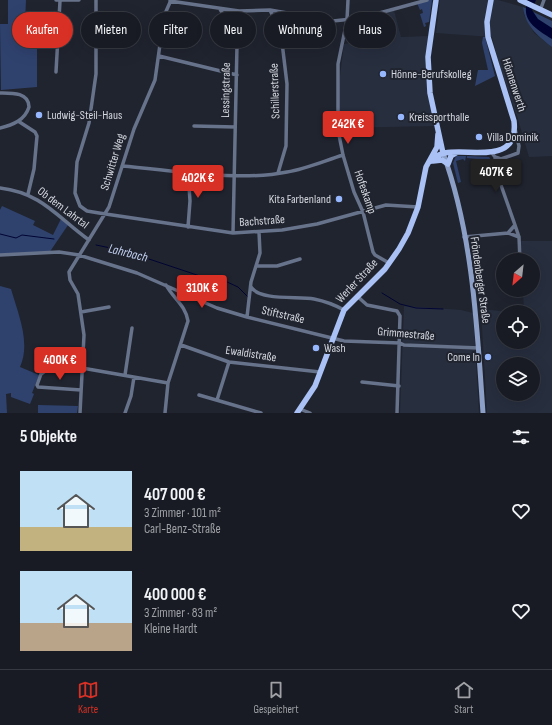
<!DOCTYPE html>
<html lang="de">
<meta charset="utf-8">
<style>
body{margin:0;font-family:"Sofia Sans Condensed",sans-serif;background:#252830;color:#f1f3f6;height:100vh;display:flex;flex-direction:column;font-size:15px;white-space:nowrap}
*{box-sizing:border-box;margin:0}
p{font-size:13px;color:#9fa1a6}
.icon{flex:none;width:22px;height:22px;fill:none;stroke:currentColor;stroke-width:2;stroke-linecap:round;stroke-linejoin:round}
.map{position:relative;height:413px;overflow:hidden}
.side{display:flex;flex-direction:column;background:#181b23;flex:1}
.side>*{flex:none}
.guide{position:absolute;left:12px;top:12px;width:528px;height:36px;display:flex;gap:8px}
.needle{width:26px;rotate:208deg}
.fabs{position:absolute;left:496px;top:253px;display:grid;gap:8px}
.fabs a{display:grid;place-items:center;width:44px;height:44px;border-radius:50%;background:#181b23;box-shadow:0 4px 16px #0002,0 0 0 1px #363941;font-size:20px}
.price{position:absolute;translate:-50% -34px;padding:0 9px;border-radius:4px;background:#d93025;color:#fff;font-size:13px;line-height:26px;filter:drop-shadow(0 1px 2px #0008)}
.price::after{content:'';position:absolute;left:50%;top:24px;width:12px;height:9px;margin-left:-6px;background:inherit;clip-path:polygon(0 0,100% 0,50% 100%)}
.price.active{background:#222;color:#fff}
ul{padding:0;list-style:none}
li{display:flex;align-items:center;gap:12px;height:100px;padding:0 20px}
li span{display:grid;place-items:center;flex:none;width:112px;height:80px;border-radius:0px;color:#555}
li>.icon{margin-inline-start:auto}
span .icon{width:48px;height:48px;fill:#fffc;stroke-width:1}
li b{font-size:17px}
h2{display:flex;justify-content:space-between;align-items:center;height:48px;padding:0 20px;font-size:17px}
.chip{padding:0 14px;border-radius:18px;background:#181b23;box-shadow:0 4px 16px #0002,0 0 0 1px #363941;font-size:14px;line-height:36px}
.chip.active{background:#d93025;color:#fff}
.tabs{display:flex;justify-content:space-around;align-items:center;height:56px;border-top:1px solid #363941;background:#181b23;font-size:11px;color:#9fa1a6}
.tabs a{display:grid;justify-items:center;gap:2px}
.tabs .active{color:#d93025}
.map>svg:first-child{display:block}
.built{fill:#272e3e;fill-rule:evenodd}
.green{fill:#2f426e}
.water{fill:#010433}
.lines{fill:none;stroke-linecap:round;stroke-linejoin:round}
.stream{stroke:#010433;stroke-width:1}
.street{stroke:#67728b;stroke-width:3.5}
.secondary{stroke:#8c9fc6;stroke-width:5}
.primary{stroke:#a9c1f5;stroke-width:5.5}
.poi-dot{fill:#96b6fd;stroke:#20242f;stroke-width:1.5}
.labels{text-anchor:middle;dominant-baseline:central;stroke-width:4;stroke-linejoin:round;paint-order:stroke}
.poi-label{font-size:12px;fill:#d4d7de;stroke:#20242f;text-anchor:start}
.street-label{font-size:12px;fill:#d4d7de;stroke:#20242f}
.water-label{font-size:13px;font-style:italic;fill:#c3d2f3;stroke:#20242f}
</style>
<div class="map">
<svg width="552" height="413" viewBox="0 0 552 413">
<rect width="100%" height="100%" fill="#20242f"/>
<path class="built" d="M440,0h58l25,7 1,8 10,18 18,14v109l-23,1 -12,-41 -17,-49 -8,-30 -56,-4z
M394,10l7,27 28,-1 5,90 -95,2v-44l5,-40 5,-1 7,-7 4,-16z
M521,241h31v172h-65l-6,-104 30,3h-8v30h30v-30h-9l-1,-22h10v-30h-11zM503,364h30v30h-30z
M404,306l57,4 12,3 6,100h-79z"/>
<path class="green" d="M8,0h18l-1,21 12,-1v67l-36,3 -1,-66h8z
M427,0h5l-3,22 -4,1 1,3 -2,1 -4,-13 3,-1 -1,-4 -2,1 -3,-7z
M523,7l29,14v26c-14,-11 -27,-21 -29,-40z
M483,37h2l10,39 -20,10 3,-16h10l-6,-27z
M456,156h10l-1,5 -2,-2 -7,2 5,21 -3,1 -5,-20z
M467,156l22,1 2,3 2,12 -3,1 -4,-13 -19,-2z
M2,206l33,15 -2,4 20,10 8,-16 7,6 -19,28 -49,2v-45z
M0,286l11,3c7,25 20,53 9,78l19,8 -7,18 2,1 -4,10 -19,-7v-4l-5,1 1,19h-7z
M38,405l40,1 -1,7h-39z"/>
<path class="water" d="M528,0h8l-4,10 6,9 14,9v11c-16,-10 -32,-19 -24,-39z"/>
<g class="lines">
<path class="stream" d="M0,234l16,4 6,-3 32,4
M96,245l44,9 9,5 63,21 13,1 13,6 10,10
M382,293l18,11 16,4 27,1"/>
<path class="street" d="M56,0h23
M96,0v74l-7,49 -12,39 -2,31 5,13 7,5 12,2 134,20 49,-3 35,-6 69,-19 32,2
M348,0l-1,20 -9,44v66l5,25 11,37 9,20 10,40 2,3 14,8
M170,1l69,10 31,-1 63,11 28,-3 66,-18
M541,8l3,-8
M220,9l14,24 3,12 -4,188
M270,10l11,24 6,50 -1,62 -8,27
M159,56l78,19
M56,72l4,-71
M0,93c11,0 29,-1 29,14 -4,13 -16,18 -29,21
M18,121l17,11 2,4 -3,33 -6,25
M194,126l41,1
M492,153l3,4 1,14 19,54 -7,8
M495,157l6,2 17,-6 1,-7 -4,-17
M122,166c50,4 117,16 165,6 19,-3 37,-11 56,-17
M0,188c42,5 57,29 89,52
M515,225l4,12 1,23
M188,227l2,-26 -2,-29
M464,237l44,-4 11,4
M0,255l59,-3 20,3 58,18 80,35 30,9 97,24 56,2 4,2 75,3
M256,266h21l23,-7
M251,287c9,14 47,9 63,12 10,2 21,6 30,11
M357,296l10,9 30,6 3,5 -3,97
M81,312l28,-5
M247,317l4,-35 9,-29 -1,-21
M181,345l48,17 91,10
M82,368l86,15
M48,369l-7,5 -4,11 1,2 43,3
M125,375l7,-47
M362,382l37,4
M199,395l62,18
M217,400l12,-38
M300,409l10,4
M80,413l4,-78 -6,-41 -8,-14 -1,-8 40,-65 25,-78 21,-49 9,-64 7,-16
M125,413l6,-17 3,-19
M165,413l3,-30 20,-62c-2,-15 -15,-23 -22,-36"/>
<path class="secondary" d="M443,153c30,82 34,174 40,260"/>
<path class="primary" d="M436,0l-8,57 2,36 13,60
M520,0l32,15
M431,161c4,-4 8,-7 14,-8 25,-5 74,13 69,-32l-26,-84 -1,-15 4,-22
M433,161l9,-1 6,4 3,-8 5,-3
M297,413l18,-27 29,-76 41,-41 14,-20 9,-16 10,-26 8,-40 11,-20 1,-13"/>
</g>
<g class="poi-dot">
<circle cx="383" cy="74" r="4"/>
<circle cx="39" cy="115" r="4"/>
<circle cx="401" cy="117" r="4"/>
<circle cx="479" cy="137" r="4"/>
<circle cx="339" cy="199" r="4"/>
<circle cx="316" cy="348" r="4"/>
<circle cx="488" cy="357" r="4"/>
</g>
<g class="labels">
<g class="poi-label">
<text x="391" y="74">Hönne-Berufskolleg</text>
<text x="47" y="115">Ludwig-Steil-Haus</text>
<text x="409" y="117">Kreissporthalle</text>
<text x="487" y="137">Villa Dominik</text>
<text x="331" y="199" text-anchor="end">Kita Farbenland</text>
<text x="324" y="348">Wash</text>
<text x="480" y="357" text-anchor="end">Come In</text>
</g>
<g class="street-label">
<text transform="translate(514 85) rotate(72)">Hönnenwerth</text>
<text transform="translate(226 90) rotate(-89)">Lessingstraße</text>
<text transform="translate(275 91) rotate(-92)">Schillerstraße</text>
<text transform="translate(113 162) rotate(-73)">Schwitter Weg</text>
<text transform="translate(365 192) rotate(71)">Hofeskamp</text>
<text transform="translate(63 208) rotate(37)">Ob dem Lahrtal</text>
<text transform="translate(262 221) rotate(-4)">Bachstraße</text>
<text transform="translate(480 280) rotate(82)">Fröndenberger Straße</text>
<text transform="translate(357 281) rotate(-47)">Werler Straße</text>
<text transform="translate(283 315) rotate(13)">Stiftstraße</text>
<text transform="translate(406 334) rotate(5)">Grimmestraße</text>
<text transform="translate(251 354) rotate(9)">Ewaldistraße</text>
</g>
<g class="water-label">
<text transform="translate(128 253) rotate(14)">Lahrbach</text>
</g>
</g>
</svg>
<div class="fabs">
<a><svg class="needle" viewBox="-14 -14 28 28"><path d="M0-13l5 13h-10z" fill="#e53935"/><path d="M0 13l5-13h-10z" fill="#9fa1a6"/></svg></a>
<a><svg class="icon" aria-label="locate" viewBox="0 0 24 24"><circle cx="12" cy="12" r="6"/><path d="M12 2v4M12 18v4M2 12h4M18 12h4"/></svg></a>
<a><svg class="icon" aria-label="layers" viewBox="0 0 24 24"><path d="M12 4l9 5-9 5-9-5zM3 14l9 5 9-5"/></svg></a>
</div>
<b class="price" style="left:348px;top:145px">242K €</b>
<b class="price active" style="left:496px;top:193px">407K €</b>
<b class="price" style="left:198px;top:199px">402K €</b>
<b class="price" style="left:202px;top:309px">310K €</b>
<b class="price" style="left:60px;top:381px">400K €</b>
<div class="guide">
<a class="chip active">Kaufen</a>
<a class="chip">Mieten</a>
<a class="chip">Filter</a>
<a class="chip">Neu</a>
<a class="chip">Wohnung</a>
<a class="chip">Haus</a>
</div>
</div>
<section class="side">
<h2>5 Objekte<svg class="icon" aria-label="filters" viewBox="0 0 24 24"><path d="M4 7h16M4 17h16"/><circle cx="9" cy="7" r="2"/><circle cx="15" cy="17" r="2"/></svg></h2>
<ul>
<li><span style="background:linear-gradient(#bfe0f5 70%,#c2b280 0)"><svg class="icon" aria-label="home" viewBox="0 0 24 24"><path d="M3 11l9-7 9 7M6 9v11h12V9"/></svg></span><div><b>407 000 €</b><p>3 Zimmer · 101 m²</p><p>Carl-Benz-Straße</p></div><svg class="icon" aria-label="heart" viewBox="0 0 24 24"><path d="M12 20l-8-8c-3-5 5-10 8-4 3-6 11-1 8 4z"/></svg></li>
<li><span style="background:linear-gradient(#bfe0f5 65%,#b9a48a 0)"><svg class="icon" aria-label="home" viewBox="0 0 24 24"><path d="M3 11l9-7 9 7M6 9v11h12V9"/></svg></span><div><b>400 000 €</b><p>3 Zimmer · 83 m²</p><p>Kleine Hardt</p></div><svg class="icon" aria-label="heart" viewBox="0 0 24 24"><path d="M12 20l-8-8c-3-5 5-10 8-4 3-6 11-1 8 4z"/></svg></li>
</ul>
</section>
<nav class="tabs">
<a class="active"><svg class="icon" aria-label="map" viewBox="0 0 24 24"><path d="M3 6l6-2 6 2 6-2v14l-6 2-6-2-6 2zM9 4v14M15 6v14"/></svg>Karte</a>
<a><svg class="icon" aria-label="saved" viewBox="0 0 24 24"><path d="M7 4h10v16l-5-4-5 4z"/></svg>Gespeichert</a>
<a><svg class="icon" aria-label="home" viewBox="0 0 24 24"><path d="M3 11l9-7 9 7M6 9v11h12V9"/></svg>Start</a>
</nav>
